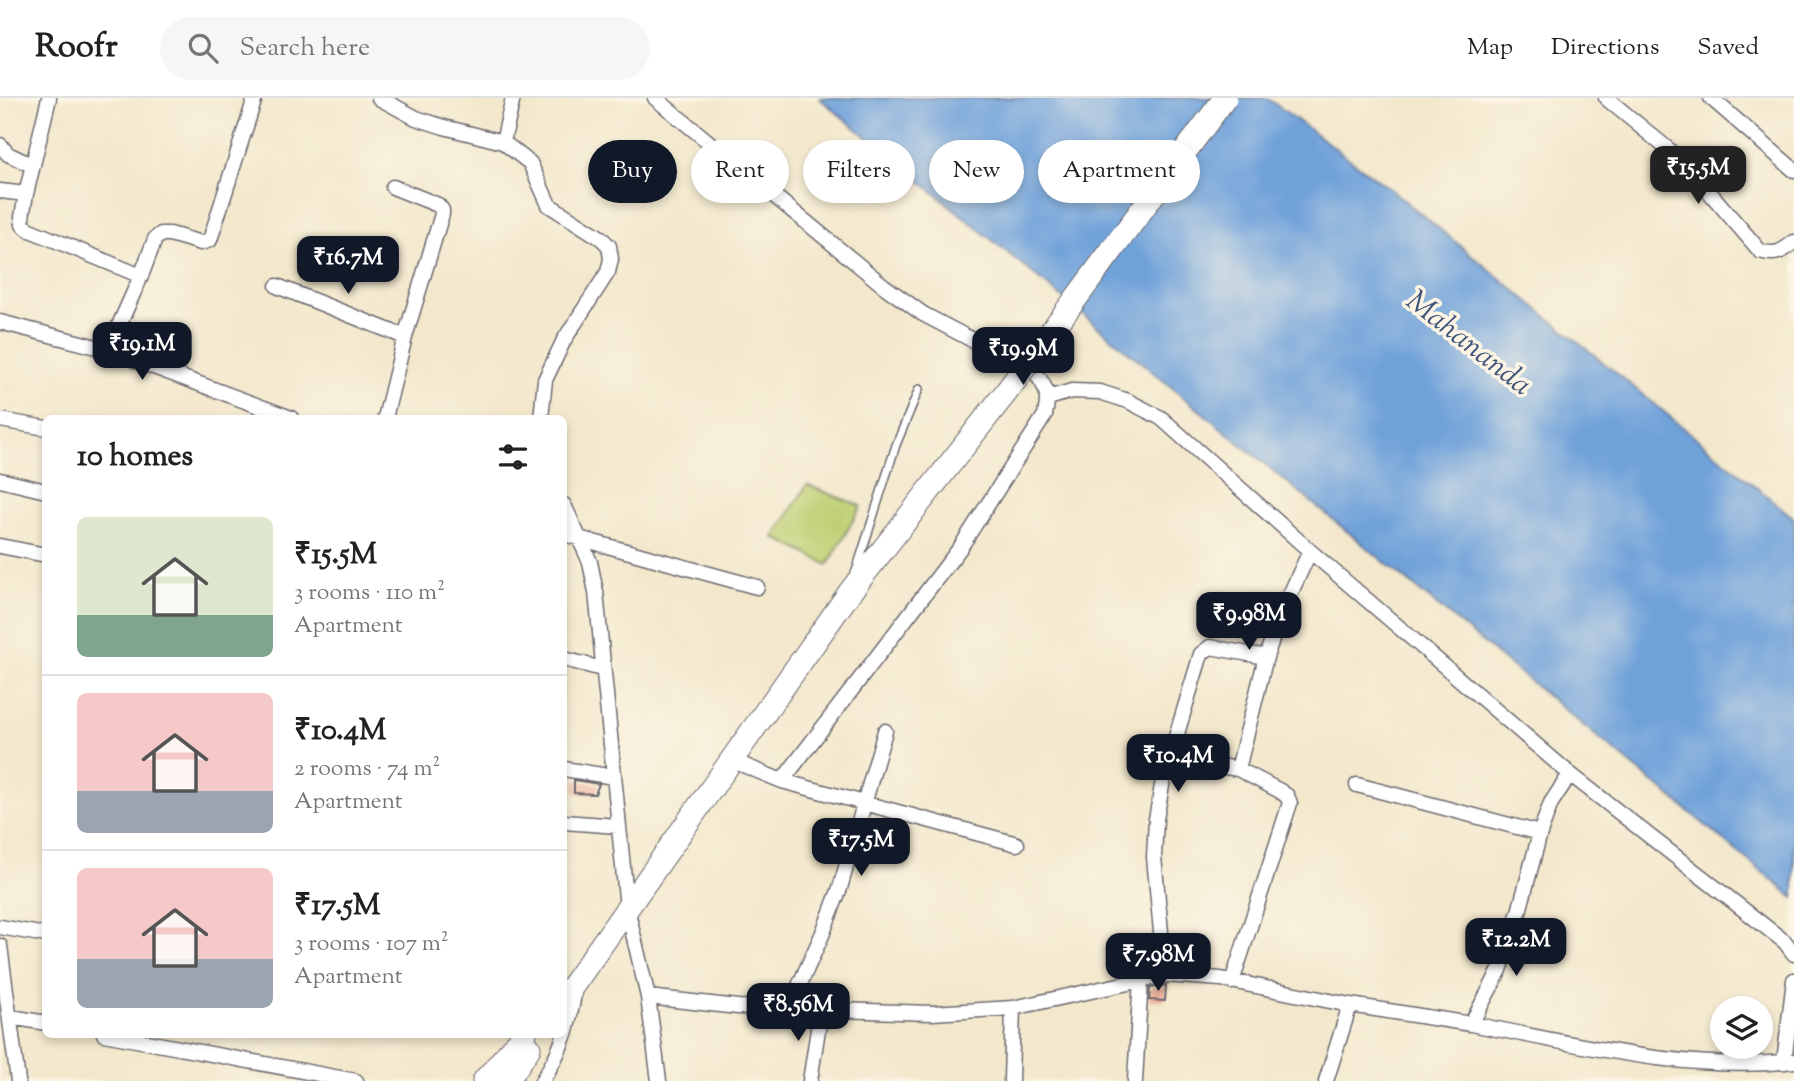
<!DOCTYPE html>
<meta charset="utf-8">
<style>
body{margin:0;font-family:"Sorts Mill Goudy",serif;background:#f6f6f6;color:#222;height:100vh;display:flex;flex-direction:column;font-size:26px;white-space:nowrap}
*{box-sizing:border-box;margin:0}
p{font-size:23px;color:#767676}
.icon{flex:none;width:38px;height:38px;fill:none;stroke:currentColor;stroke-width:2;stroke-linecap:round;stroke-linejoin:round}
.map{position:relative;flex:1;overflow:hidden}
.sheet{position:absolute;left:42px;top:317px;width:525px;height:623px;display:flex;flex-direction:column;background:#fff;border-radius:10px;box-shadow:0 4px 10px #0003}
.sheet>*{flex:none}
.banner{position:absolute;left:588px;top:42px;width:665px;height:63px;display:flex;gap:14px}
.fabs{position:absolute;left:1710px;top:898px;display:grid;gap:14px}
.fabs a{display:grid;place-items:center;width:63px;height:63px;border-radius:50%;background:#fff;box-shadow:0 4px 10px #0003;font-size:35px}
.price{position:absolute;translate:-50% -60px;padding:0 16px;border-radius:14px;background:#111827;color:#fff;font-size:23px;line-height:46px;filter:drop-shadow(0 2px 4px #0008)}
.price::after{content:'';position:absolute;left:50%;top:42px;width:21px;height:16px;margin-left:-10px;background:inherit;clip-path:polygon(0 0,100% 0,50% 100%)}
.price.current{background:#222;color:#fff}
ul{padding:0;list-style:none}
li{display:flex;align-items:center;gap:21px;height:175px;padding:0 35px}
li+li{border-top:2px solid #e0e0e0}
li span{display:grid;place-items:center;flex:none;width:196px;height:140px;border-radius:10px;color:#555}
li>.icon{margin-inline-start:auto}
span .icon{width:84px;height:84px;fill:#fffc;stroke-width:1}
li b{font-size:30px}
h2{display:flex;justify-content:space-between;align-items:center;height:84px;padding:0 35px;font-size:30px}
.tag{padding:0 24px;border-radius:32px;background:#fff;box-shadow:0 4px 10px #0003;font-size:24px;line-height:63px}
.tag.current{background:#111827;color:#fff}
header{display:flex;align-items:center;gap:42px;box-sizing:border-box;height:98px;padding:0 35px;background:#fff;border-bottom:2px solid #e0e0e0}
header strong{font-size:33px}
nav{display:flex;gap:38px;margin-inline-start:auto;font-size:24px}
.search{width:490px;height:63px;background:#f6f6f6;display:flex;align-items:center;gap:18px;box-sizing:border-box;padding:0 24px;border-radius:38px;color:#767676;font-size:26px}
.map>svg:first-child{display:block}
.green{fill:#becf72;stroke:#707856;stroke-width:2}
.water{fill:#6fa2da;stroke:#48628a;stroke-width:2}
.building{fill:#edaf98}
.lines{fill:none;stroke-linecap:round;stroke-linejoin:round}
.lane-casing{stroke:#6b676e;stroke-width:10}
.street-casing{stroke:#6b676e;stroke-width:17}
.primary-casing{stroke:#6b676e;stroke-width:25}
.lane{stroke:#fff;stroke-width:7}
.street{stroke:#fff;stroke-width:14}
.primary{stroke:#fff;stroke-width:23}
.primary-bridge-casing{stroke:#6b676e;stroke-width:25;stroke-linecap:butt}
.primary-bridge{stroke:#fff;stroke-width:23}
.labels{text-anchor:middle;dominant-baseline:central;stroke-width:7;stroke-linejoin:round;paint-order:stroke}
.water-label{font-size:30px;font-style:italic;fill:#41557b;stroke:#fcf5e5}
</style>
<header>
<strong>Roofr</strong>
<div class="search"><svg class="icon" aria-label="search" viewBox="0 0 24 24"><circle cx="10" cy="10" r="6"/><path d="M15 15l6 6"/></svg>Search here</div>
<nav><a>Map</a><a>Directions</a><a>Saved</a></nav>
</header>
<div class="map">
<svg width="1794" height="983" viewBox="0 0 1794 983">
<rect width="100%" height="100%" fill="#fcf5e5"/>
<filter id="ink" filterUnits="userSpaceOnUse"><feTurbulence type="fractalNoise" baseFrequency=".0143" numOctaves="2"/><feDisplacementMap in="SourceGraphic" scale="14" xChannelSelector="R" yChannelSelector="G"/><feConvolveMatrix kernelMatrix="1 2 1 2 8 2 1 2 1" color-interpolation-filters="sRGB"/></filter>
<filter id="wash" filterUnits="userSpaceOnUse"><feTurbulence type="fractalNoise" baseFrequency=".00686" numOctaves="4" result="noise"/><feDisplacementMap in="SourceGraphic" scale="28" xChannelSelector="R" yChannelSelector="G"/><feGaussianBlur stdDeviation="1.57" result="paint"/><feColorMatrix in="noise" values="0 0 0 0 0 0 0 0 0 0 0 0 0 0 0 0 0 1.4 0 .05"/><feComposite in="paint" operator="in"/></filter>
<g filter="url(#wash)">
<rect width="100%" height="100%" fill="#f3e8cc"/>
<path class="green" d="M807,387l54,21 -33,59 -54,-28z"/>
<path class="water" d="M819,0h448l126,93 401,327v380z"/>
<g id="blocks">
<path class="building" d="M574,682l25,4 -4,10 -21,-1z
M1166,887l-1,16 -16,-1 1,-12z"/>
</g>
</g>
<g filter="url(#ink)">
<use href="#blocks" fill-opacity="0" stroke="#6b676e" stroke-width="2"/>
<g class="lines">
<defs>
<path id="lane" d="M856,473l40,-126 23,-56"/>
<path id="street" d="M379,0l37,20 28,9 59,15 27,21 19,42 52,33 8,8 2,13 -3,13 -44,68 -19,40 -4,38
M655,0l229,188 39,28 112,59c13,15 14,24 10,42l-85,133 -178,233
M1606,0l63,52 30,30 61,71c15,5 22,1 34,-9
M1711,0l83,72
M503,44l10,-44
M0,47l8,9 25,12
M0,93l26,3 23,-96
M26,96l-4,23 1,8 7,5 111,46
M277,188l128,51
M0,224l108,28 183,68
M108,252l33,-74 14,-37 6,-5h9l31,9 9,-3 45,-142
M1048,300l24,-7 28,1 28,9 33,17 149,133 260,223 215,168 9,12
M385,320l20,-81 37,-123v-4l-4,-5 -45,-18
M0,322l46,8
M0,382l46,11
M564,407l26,57 6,30 31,316 21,89 11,84
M564,436l193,53
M0,448l46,9
M564,561l38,10
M731,662l51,21 235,63
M1166,670l48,-3 24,4 42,22 7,5 3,7 -58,179
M564,671l50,8
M1238,671l28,-112 14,-41 30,-65
M1357,687l183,48
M564,724l54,4
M0,829l46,8
M0,848l18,135
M1165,877l-11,-118 2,-38 7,-39 38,-126 9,-7 56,10
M648,899l90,10 194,6 81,-5 152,-33 56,4 129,26 -24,76
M1350,907l121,19 29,-54 19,-58 21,-79 11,-30 19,-29
M789,910l33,-73 18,-47 45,-157
M11,919l35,6
M1471,926c106,20 215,49 323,37
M104,936l252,47
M1784,964l10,-82
M542,983c21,-33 27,-55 33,-93
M810,983l11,-71
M1011,983l2,-73
M1135,983l6,-103"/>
<path id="primary" d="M564,900l286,-406 157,-201
M484,983l41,-47
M507,983l22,-33"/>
</defs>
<use href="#lane" class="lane-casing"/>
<use href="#street" class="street-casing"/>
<use href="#primary" class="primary-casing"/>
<use href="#lane" class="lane"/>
<use href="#street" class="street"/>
<use href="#primary" class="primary"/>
<defs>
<path id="primary-bridge" d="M1007,293l218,-293"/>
</defs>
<use href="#primary-bridge" class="primary-bridge-casing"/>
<use href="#primary-bridge" class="primary-bridge"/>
</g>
</g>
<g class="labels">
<g class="water-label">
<text transform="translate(1468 246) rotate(38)">Mahananda</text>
</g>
</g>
</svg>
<div class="fabs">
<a><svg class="icon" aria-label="layers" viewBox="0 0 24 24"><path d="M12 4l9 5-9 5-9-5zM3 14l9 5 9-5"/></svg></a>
</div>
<b class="price current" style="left:1698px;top:108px">₹15.5M</b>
<b class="price" style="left:348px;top:198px">₹16.7M</b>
<b class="price" style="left:142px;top:284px">₹19.1M</b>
<b class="price" style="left:1023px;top:289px">₹19.9M</b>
<b class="price" style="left:1249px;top:554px">₹9.98M</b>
<b class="price" style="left:1178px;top:696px">₹10.4M</b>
<b class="price" style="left:861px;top:780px">₹17.5M</b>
<b class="price" style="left:1516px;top:880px">₹12.2M</b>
<b class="price" style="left:1158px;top:895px">₹7.98M</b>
<b class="price" style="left:798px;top:945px">₹8.56M</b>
<div class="banner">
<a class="tag current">Buy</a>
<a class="tag">Rent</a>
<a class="tag">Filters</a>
<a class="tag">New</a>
<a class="tag">Apartment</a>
</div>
<section class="sheet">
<h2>10 homes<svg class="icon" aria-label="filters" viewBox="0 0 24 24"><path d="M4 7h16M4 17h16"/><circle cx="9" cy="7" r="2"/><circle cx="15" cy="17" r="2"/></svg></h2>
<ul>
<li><span style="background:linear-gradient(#dfe7d0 70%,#7fa58c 0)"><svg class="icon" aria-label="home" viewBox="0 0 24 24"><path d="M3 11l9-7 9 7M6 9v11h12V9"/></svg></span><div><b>₹15.5M</b><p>3 rooms · 110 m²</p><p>Apartment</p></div></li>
<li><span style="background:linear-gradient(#f6c9c9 70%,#9aa5b1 0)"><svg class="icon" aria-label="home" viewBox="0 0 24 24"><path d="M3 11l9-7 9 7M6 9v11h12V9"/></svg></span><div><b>₹10.4M</b><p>2 rooms · 74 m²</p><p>Apartment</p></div></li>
<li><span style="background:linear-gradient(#f6c9c9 65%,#9aa5b1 0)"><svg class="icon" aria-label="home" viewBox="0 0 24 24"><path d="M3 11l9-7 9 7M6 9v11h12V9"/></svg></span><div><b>₹17.5M</b><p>3 rooms · 107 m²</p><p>Apartment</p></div></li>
</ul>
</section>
</div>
